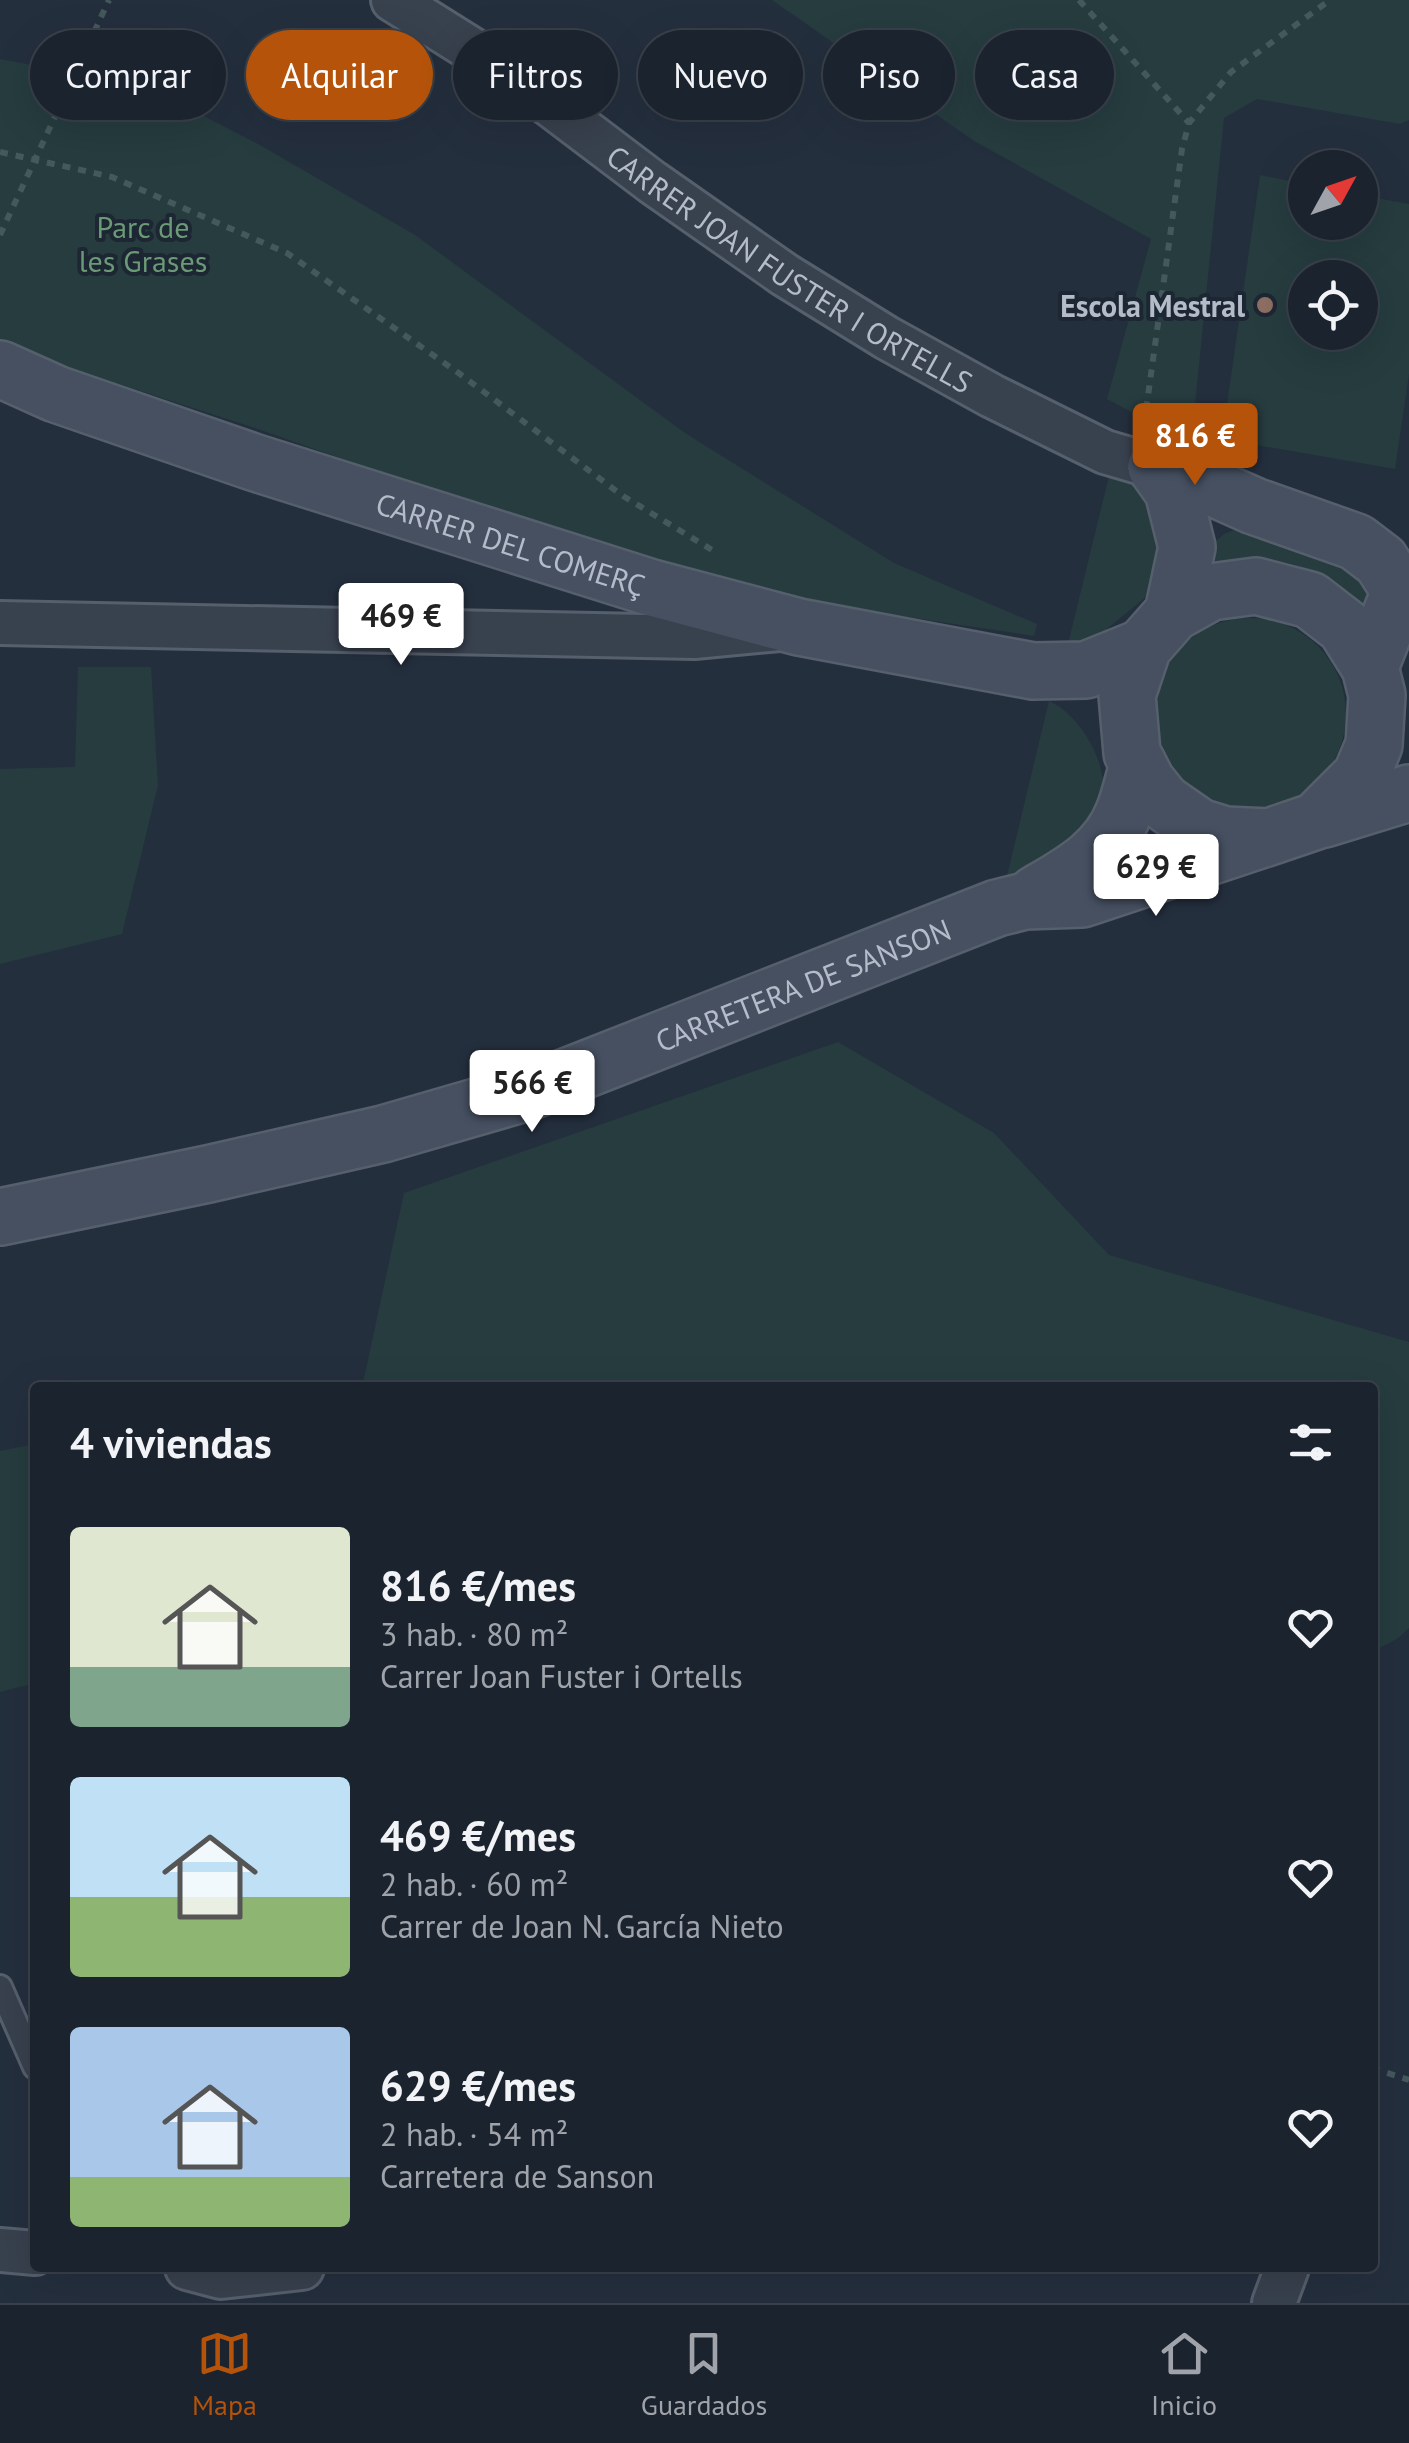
<!DOCTYPE html>
<html lang="es">
<meta charset="utf-8">
<style>
body{margin:0;font-family:"PT Sans",sans-serif;background:#282f3a;color:#f1f3f6;height:100vh;display:flex;flex-direction:column;font-size:38px;white-space:nowrap}
*{box-sizing:border-box;margin:0}
p{font-size:32px;color:#a0a4aa}
.icon{flex:none;width:55px;height:55px;fill:none;stroke:currentColor;stroke-width:2;stroke-linecap:round;stroke-linejoin:round}
.map{position:relative;flex:1;overflow:hidden}
.details{position:absolute;left:30px;top:1382px;width:1348px;height:890px;display:flex;flex-direction:column;background:#1b232e;border-radius:10px;box-shadow:0 10px 40px #0002,0 0 0 2px #39404a}
.details>*{flex:none}
.guide{position:absolute;left:30px;top:30px;width:1350px;height:90px;display:flex;gap:20px}
.needle{width:65px;rotate:50deg}
.tools{position:absolute;left:1288px;top:150px;display:grid;gap:20px}
.tools a{display:grid;place-items:center;width:90px;height:90px;border-radius:50%;background:#1b232e;box-shadow:0 10px 40px #0002,0 0 0 2px #39404a;font-size:50px}
.price{position:absolute;translate:-50% -85px;padding:0 22px;border-radius:10px;background:#fff;color:#222;font-size:32px;line-height:65px;filter:drop-shadow(0 2px 5px #0008)}
.price::after{content:'';position:absolute;left:50%;top:60px;width:30px;height:22px;margin-left:-15px;background:inherit;clip-path:polygon(0 0,100% 0,50% 100%)}
.price.active{background:#b45309;color:#fff}
ul{padding:0;list-style:none}
li{display:flex;align-items:center;gap:30px;height:250px;padding:0 40px}
li span{display:grid;place-items:center;flex:none;width:280px;height:200px;border-radius:10px;color:#555}
li>.icon{margin-inline-start:auto}
span .icon{width:120px;height:120px;fill:#fffc;stroke-width:1}
li b{font-size:42px}
h2{display:flex;justify-content:space-between;align-items:center;height:120px;padding:0 40px;font-size:42px}
.pill{padding:0 35px;border-radius:45px;background:#1b232e;box-shadow:0 10px 40px #0002,0 0 0 2px #39404a;font-size:35px;line-height:90px}
.pill.active{background:#b45309;color:#fff}
.dock{display:flex;justify-content:space-around;align-items:center;height:140px;border-top:2px solid #39404a;background:#1b232e;font-size:28px;color:#a0a4aa}
.dock a{display:grid;justify-items:center;gap:5px}
.dock .active{color:#b45309}
.map>svg:first-child{display:block}
.green{fill:#263c3f;fill-rule:evenodd}
.lines{fill:none;stroke-linecap:round;stroke-linejoin:round}
.lane-casing{stroke:#565f6c;stroke-width:28}
.street-casing{stroke:#565f6c;stroke-width:48}
.secondary-casing{stroke:#565f6c;stroke-width:60}
.path{stroke:#44595c;stroke-width:6;stroke-dasharray:8 8;stroke-linecap:butt}
.lane{stroke:#38414e;stroke-width:22}
.street{stroke:#38414e;stroke-width:42}
.secondary{stroke:#465061;stroke-width:55}
.education-dot{fill:#8d6e63;stroke:#1d2633;stroke-width:4}
.labels{text-anchor:middle;dominant-baseline:central;stroke-width:8;stroke-linejoin:round;paint-order:stroke}
.park-label{font-size:30px;fill:#6b9a76;stroke:#1d2633}
.street-label{font-size:30px;fill:#b4bcc9;stroke:#1d2633}
.poi-label{font-size:30px;font-weight:bold;fill:#b4bcc9;stroke:#1d2633;text-anchor:end}
</style>
<div class="map">
<svg width="1409" height="2303" viewBox="0 0 1409 2303">
<rect width="100%" height="100%" fill="#242f3e"/>
<path class="green" d="M772,0h637v120l-9,4 -143,-25 -33,19 -33,326 -84,-45 44,-160 -177,-98z
M0,59l146,27 114,59 155,90 270,198 209,130 143,61 -3,12 -287,-43 -214,-67 -278,-98 -204,-66 -51,-22z
M1260,175l45,9v38h55v-27l49,9v170l-14,95 -173,-30zM1305,278h55v54h-55z
M1112,464l29,19 21,24 -5,81 -54,44 -36,16z
M1243,527l121,43 13,54c-19,-16 -39,-37 -60,-50 -32,-18 -73,-17 -107,-11l-7,-11 21,-18z
M1154 714a96 96 0 1 1 192 0a96 96 0 1 1-192 0Z
M78,667h73l7,118 -36,149 -122,30v-195l75,-2z
M1049,701c33,14 64,70 52,105 -3,10 -18,33 -24,41 -9,10 -55,27 -71,33z
M838,1042l156,91 115,122 300,87v286l-12,11 -24,12 -1,-263 -1032,-1 23,-4 41,-190z
M35,1444v239l-35,9v-241z"/>
<g class="lines">
<defs>
<path id="lane" d="M0,1987l35,80"/>
<g id="street">
<path id="s1" d="M393,0l110,69 149,113 133,93 102,63 105,58 113,56 51,15"/>
<path d="M0,623l694,14 85,-8"/>
<path d="M0,2250l35,3"/>
<path d="M187,2268l34,9 81,-9"/>
<path d="M1274,2303l13,-35"/>
</g>
<g id="secondary">
<path id="s2" d="M0,369l56,25 197,68 399,126 147,39 234,44 53,-1 57,-23"/>
<path d="M1156,467l35,11 63,28 102,36 25,19 19,30 -30,76"/>
<path d="M1156,467l17,24 14,56 -14,66"/>
<path d="M1324,819l85,-26"/>
<path d="M1036,894c36,-21 72,-40 88,-82 6,-15 9,-31 14,-47"/>
<path id="s3" d="M0,1217l208,-43 175,-40 145,-42 469,-184 28,-7 57,-2 187,-62 47,-16 45,-45 13,-31 3,-50 -7,-28 -25,-40 -35,-27 -54,-14 -45,6 -38,21 -30,34 -16,48 5,58 15,29 16,20 36,25 26,8 44,2"/>
</g>
</defs>
<use href="#lane" class="lane-casing"/>
<use href="#street" class="street-casing"/>
<use href="#secondary" class="secondary-casing"/>
<path class="path" d="M1079,0l110,123
M0,152l112,25 175,76 173,121 163,122 94,57
M0,235l109,-235
M1144,425l38,-276 7,-26 42,-51 99,-72
M1372,2068l37,12"/>
<use href="#lane" class="lane"/>
<use href="#street" class="street"/>
<use href="#secondary" class="secondary"/>
</g>
<circle class="education-dot" cx="1265" cy="305" r="10"/>
<g class="labels">
<g class="park-label">
<text x="143" y="226">Parc de<tspan x="143" dy="34">les Grases</tspan></text>
</g>
<g class="street-label">
<text stroke="none"><textPath href="#s1" startOffset="480">CARRER JOAN FUSTER I ORTELLS</textPath></text>
<text stroke="none"><textPath href="#s2" startOffset="540">CARRER DEL COMERÇ</textPath></text>
<text stroke="none"><textPath href="#s3" startOffset="838">CARRETERA DE SANSON</textPath></text>
</g>
<g class="poi-label">
<text x="1245" y="305">Escola Mestral</text>
</g>
</g>
</svg>
<div class="tools">
<a><svg class="needle" viewBox="-14 -14 28 28"><path d="M0-13l5 13h-10z" fill="#e53935"/><path d="M0 13l5-13h-10z" fill="#a0a4aa"/></svg></a>
<a><svg class="icon" aria-label="locate" viewBox="0 0 24 24"><circle cx="12" cy="12" r="6"/><path d="M12 2v4M12 18v4M2 12h4M18 12h4"/></svg></a>
</div>
<b class="price active" style="left:1195px;top:488px">816 €</b>
<b class="price" style="left:401px;top:668px">469 €</b>
<b class="price" style="left:1156px;top:919px">629 €</b>
<b class="price" style="left:532px;top:1135px">566 €</b>
<div class="guide">
<a class="pill">Comprar</a>
<a class="pill active">Alquilar</a>
<a class="pill">Filtros</a>
<a class="pill">Nuevo</a>
<a class="pill">Piso</a>
<a class="pill">Casa</a>
</div>
<section class="details">
<h2>4 viviendas<svg class="icon" aria-label="filters" viewBox="0 0 24 24"><path d="M4 7h16M4 17h16"/><circle cx="9" cy="7" r="2"/><circle cx="15" cy="17" r="2"/></svg></h2>
<ul>
<li><span style="background:linear-gradient(#dfe7d0 70%,#7fa58c 0)"><svg class="icon" aria-label="home" viewBox="0 0 24 24"><path d="M3 11l9-7 9 7M6 9v11h12V9"/></svg></span><div><b>816 €/mes</b><p>3 hab. · 80 m²</p><p>Carrer Joan Fuster i Ortells</p></div><svg class="icon" aria-label="heart" viewBox="0 0 24 24"><path d="M12 20l-8-8c-3-5 5-10 8-4 3-6 11-1 8 4z"/></svg></li>
<li><span style="background:linear-gradient(#bfe0f5 60%,#8fb573 0)"><svg class="icon" aria-label="home" viewBox="0 0 24 24"><path d="M3 11l9-7 9 7M6 9v11h12V9"/></svg></span><div><b>469 €/mes</b><p>2 hab. · 60 m²</p><p>Carrer de Joan N. García Nieto</p></div><svg class="icon" aria-label="heart" viewBox="0 0 24 24"><path d="M12 20l-8-8c-3-5 5-10 8-4 3-6 11-1 8 4z"/></svg></li>
<li><span style="background:linear-gradient(#a9c7e8 75%,#8fb573 0)"><svg class="icon" aria-label="home" viewBox="0 0 24 24"><path d="M3 11l9-7 9 7M6 9v11h12V9"/></svg></span><div><b>629 €/mes</b><p>2 hab. · 54 m²</p><p>Carretera de Sanson</p></div><svg class="icon" aria-label="heart" viewBox="0 0 24 24"><path d="M12 20l-8-8c-3-5 5-10 8-4 3-6 11-1 8 4z"/></svg></li>
</ul>
</section>
</div>
<nav class="dock">
<a class="active"><svg class="icon" aria-label="map" viewBox="0 0 24 24"><path d="M3 6l6-2 6 2 6-2v14l-6 2-6-2-6 2zM9 4v14M15 6v14"/></svg>Mapa</a>
<a><svg class="icon" aria-label="saved" viewBox="0 0 24 24"><path d="M7 4h10v16l-5-4-5 4z"/></svg>Guardados</a>
<a><svg class="icon" aria-label="home" viewBox="0 0 24 24"><path d="M3 11l9-7 9 7M6 9v11h12V9"/></svg>Inicio</a>
</nav>
